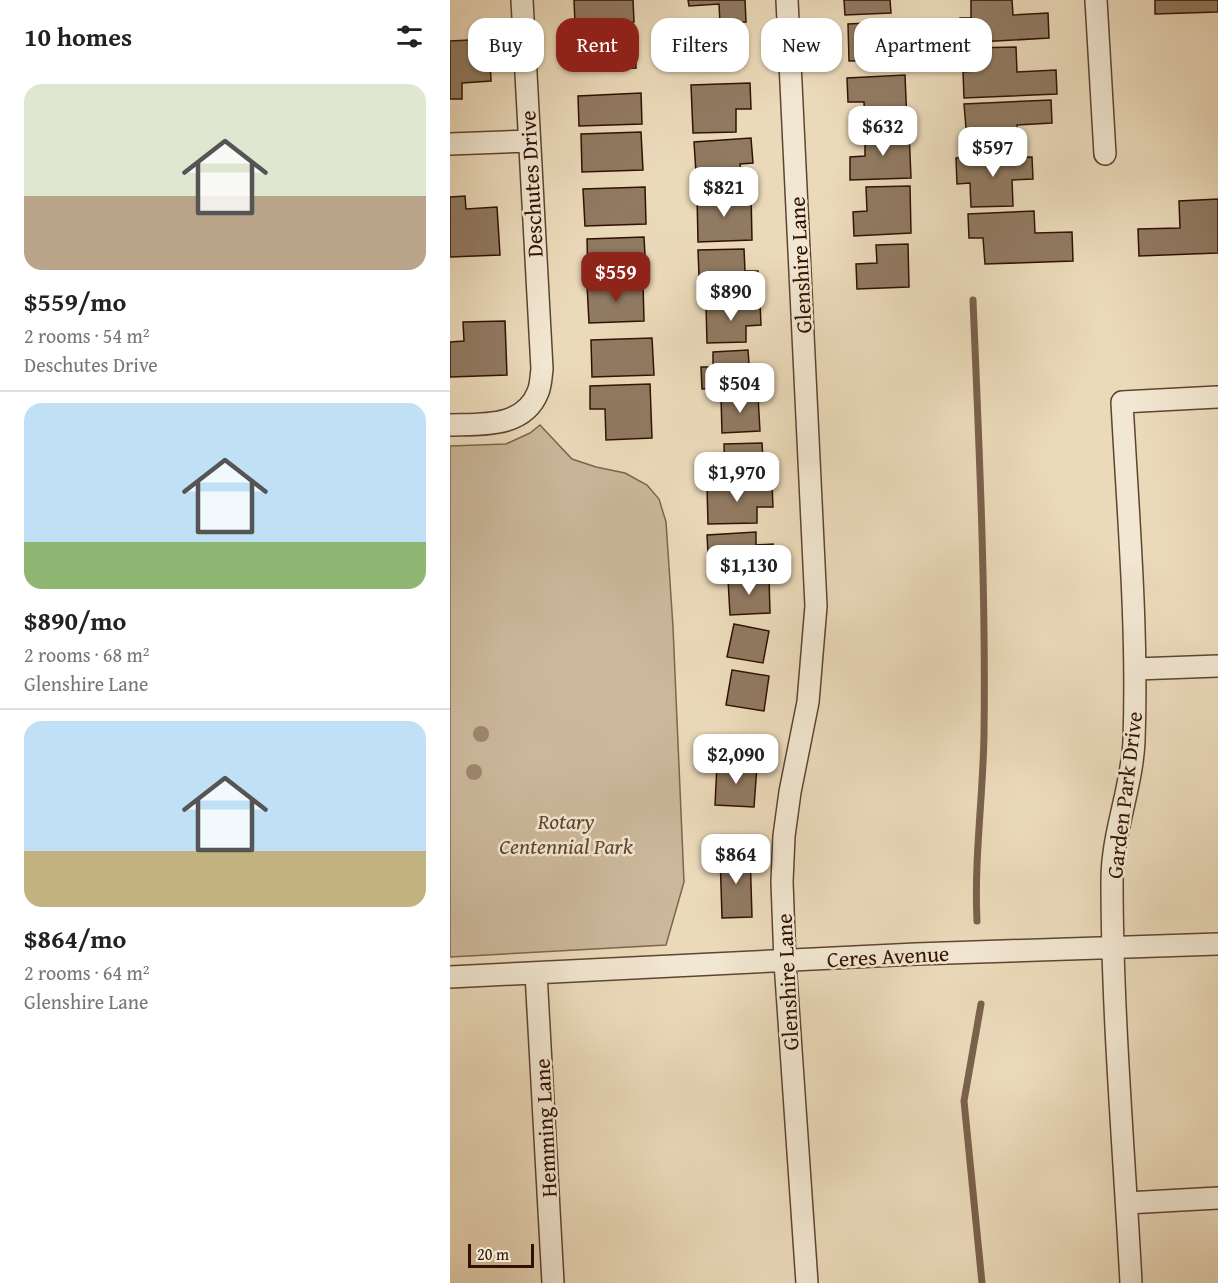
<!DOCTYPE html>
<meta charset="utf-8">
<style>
body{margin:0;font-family:"Gentium Book Plus",serif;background:#f2f2f2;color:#222;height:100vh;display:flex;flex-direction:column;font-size:22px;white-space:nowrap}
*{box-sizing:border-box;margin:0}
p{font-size:20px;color:#767676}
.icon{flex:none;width:33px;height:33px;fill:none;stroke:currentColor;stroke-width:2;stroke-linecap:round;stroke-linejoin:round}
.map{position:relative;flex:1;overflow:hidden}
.sheet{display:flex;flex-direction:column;background:#fff;width:450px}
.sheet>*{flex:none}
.hud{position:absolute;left:18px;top:18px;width:570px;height:54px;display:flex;gap:12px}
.scale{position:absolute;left:18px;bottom:15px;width:66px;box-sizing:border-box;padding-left:6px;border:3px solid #301202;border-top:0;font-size:16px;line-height:21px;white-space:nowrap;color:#301202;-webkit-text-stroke:4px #f2e7d2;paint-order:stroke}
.price{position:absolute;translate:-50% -51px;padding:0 14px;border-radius:12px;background:#fff;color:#222;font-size:20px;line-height:39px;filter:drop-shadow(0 2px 3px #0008)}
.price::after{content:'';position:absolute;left:50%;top:36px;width:18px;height:14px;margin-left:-9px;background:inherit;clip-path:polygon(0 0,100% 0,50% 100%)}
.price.selected{background:#8f2418;color:#fff}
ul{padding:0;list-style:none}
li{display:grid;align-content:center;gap:12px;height:318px;padding:0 24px}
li+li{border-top:2px solid #e0e0e0}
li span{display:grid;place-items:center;height:186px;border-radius:18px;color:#555}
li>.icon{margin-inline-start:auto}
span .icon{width:108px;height:108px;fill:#fffc;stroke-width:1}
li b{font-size:26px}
h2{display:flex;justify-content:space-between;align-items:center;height:72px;padding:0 24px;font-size:26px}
.tag{padding:0 21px;border-radius:18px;background:#fff;box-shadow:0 2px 4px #0004;font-size:21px;line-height:54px}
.tag.selected{background:#8f2418;color:#fff}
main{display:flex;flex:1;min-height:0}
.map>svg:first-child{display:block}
.green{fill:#cbb89b;stroke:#7e654e;stroke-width:1.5}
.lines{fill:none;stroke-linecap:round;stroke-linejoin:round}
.stream{stroke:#7a614b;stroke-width:7}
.building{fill:#917a62;stroke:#301202;stroke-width:1.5}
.minor-casing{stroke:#5f4430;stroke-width:24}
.minor{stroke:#f2e7d2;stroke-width:21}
.tree{fill:#9d886e}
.labels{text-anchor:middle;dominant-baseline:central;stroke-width:5;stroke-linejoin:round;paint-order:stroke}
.street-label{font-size:22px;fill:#301202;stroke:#f2e7d2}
.park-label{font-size:22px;font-style:italic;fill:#5e4430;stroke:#f2e7d2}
</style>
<main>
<section class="sheet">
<h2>10 homes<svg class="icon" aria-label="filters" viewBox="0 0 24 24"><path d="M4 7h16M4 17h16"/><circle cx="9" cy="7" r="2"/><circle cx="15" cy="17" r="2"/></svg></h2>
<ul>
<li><span style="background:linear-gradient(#dfe7d0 60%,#b9a48a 0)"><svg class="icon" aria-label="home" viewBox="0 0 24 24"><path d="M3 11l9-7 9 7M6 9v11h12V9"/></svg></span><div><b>$559/mo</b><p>2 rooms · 54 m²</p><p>Deschutes Drive</p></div></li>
<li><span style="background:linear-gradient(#bfe0f5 75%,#8fb573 0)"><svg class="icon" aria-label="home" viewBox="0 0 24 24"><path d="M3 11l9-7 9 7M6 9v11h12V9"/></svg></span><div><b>$890/mo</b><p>2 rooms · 68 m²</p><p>Glenshire Lane</p></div></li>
<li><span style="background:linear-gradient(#bfe0f5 70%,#c2b280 0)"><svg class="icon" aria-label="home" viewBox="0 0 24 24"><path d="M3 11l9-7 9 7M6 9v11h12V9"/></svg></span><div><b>$864/mo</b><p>2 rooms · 64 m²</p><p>Glenshire Lane</p></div></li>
</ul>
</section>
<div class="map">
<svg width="768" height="1283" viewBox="0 0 768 1283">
<rect width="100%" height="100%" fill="#ebdaba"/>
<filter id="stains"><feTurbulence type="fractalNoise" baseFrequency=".00333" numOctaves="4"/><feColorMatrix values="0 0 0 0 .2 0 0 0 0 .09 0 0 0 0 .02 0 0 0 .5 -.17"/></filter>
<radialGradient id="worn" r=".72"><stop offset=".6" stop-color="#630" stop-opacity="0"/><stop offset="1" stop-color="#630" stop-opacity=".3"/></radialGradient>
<path class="green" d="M90,425l32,34 24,8 29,6 22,12 12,14 7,23 7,105 11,255 -18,63 -216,12v-511l56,-2 24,-11z"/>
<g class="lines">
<path class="stream" d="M523,300c6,145 13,290 11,435 -1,62 -10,124 -7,186
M531,1004l-17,97 18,182"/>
</g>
<path class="building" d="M124,0h59l1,22 -59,2z
M238,0h57l1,22 -26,1 -1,-19 -30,2z
M394,0h46l1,13 -46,2z
M521,0h41l1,15 35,-2 1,25 -88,5 -1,-25h11z
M705,0h63v12l-63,2z
M436,22l2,38 -39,1 -1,-37z
M292,30l2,35 -40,2 -1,-36z
M185,31l1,37 -59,2 -1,-37z
M39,39l2,42 -29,2v16h-12v-58z
M566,47l1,25 39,-2 1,24 -93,4 -1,-26 10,-1 -1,-23z
M455,75l2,48 -42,2 -1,-23h-16l-1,-24z
M300,83l1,26h-15v23l-43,1 -2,-48z
M191,93l1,31 -63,2 -1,-30z
M601,100l1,23 -35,2 2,25 -41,2 -1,-24h-11l-2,-24z
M459,131l2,47 -61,2v-23l15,-1v-24z
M191,132l2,38 -61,2 -1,-38z
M301,138l2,25 -13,1 2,22 -45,3 -3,-47z
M582,157l1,22 -21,1 1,26 -42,1 -1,-24 -13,1 -1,-26z
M460,186l1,47 -57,3 -1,-24 14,-1 -1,-24z
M195,187l1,37 -61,2 -2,-37z
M301,193l1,47 -54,2 -1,-47z
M15,196l1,13 31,-2 3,48 -50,2v-60z
M768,199v54l-79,3 -1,-27 42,-1 -1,-27z
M584,211l1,22 37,-1 1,29 -88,3 -2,-26h-14l-1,-24z
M194,237l2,36 -58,2 -1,-36z
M458,244l1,43 -52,2 -1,-25 21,-1 -1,-18z
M294,249l1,22h13l1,26 -39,1v-22h-21l-1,-26z
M193,283l1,38 -55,2 -2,-38z
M310,303l1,22 -15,1v16l-39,1 -1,-38z
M55,321l2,54 -57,2v-35l14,-1 -1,-19z
M202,338l2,37 -62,2 -1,-37z
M298,350l1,14h15l1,22 -63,3 -1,-22h12v-15z
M200,384l2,54 -46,2 -1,-31h-15v-23z
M308,396l2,35 -38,2 -1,-36z
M312,443l2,34 -39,1 -1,-34z
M322,485l1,22h-16v16l-49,1 -1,-38z
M306,532v13l17,-1 1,24 -65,3 -2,-36z
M319,577l1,36 -40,2 -2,-36z
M284,624l35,7 -6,32 -36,-6z
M282,670l37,6 -5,35 -38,-6z
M267,764l40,2 -3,41 -39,-2z
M300,852l2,65 -30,1 -2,-65z"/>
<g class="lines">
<defs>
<path id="minor" d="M337,0l29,606 -8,96 -18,90 -6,44 -2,46 3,80 22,321
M646,0l9,154
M0,144l79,-3
M0,425c32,-1 74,3 88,-33 3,-7 3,-16 4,-23l-20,-369
M686,669l82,-3
M86,973l17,310
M0,977l466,-23 302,-10
M677,1203l91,-5
M681,1283c-7,-134 -19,-269 -19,-403 0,-47 20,-92 22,-139 4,-113 -6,-226 -12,-339l95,-5"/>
</defs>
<use href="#minor" class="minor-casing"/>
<use href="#minor" class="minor"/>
</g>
<g class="tree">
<circle cx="31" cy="734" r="8"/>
<circle cx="24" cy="772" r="8"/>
</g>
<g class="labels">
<g class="street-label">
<text transform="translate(81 184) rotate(-93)">Deschutes Drive</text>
<text transform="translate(350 265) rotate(-93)">Glenshire Lane</text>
<text transform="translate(674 795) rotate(-83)">Garden Park Drive</text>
<text transform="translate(438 956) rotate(-3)">Ceres Avenue</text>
<text transform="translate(337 982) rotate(-93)">Glenshire Lane</text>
<text transform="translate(95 1128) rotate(-93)">Hemming Lane</text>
</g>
<g class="park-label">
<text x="116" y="821">Rotary<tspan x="116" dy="25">Centennial Park</tspan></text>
</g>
</g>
<rect width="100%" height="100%" filter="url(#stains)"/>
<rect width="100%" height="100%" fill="url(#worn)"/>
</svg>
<div class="scale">20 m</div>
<b class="price" style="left:433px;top:157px">$632</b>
<b class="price" style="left:543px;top:178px">$597</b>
<b class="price" style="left:274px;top:218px">$821</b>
<b class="price selected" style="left:166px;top:303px">$559</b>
<b class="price" style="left:281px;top:322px">$890</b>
<b class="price" style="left:290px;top:414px">$504</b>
<b class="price" style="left:287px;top:503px">$1,970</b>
<b class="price" style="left:299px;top:596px">$1,130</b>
<b class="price" style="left:286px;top:785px">$2,090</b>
<b class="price" style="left:286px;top:885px">$864</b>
<div class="hud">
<a class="tag">Buy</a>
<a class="tag selected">Rent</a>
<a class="tag">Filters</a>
<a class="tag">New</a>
<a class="tag">Apartment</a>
</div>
</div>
</main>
